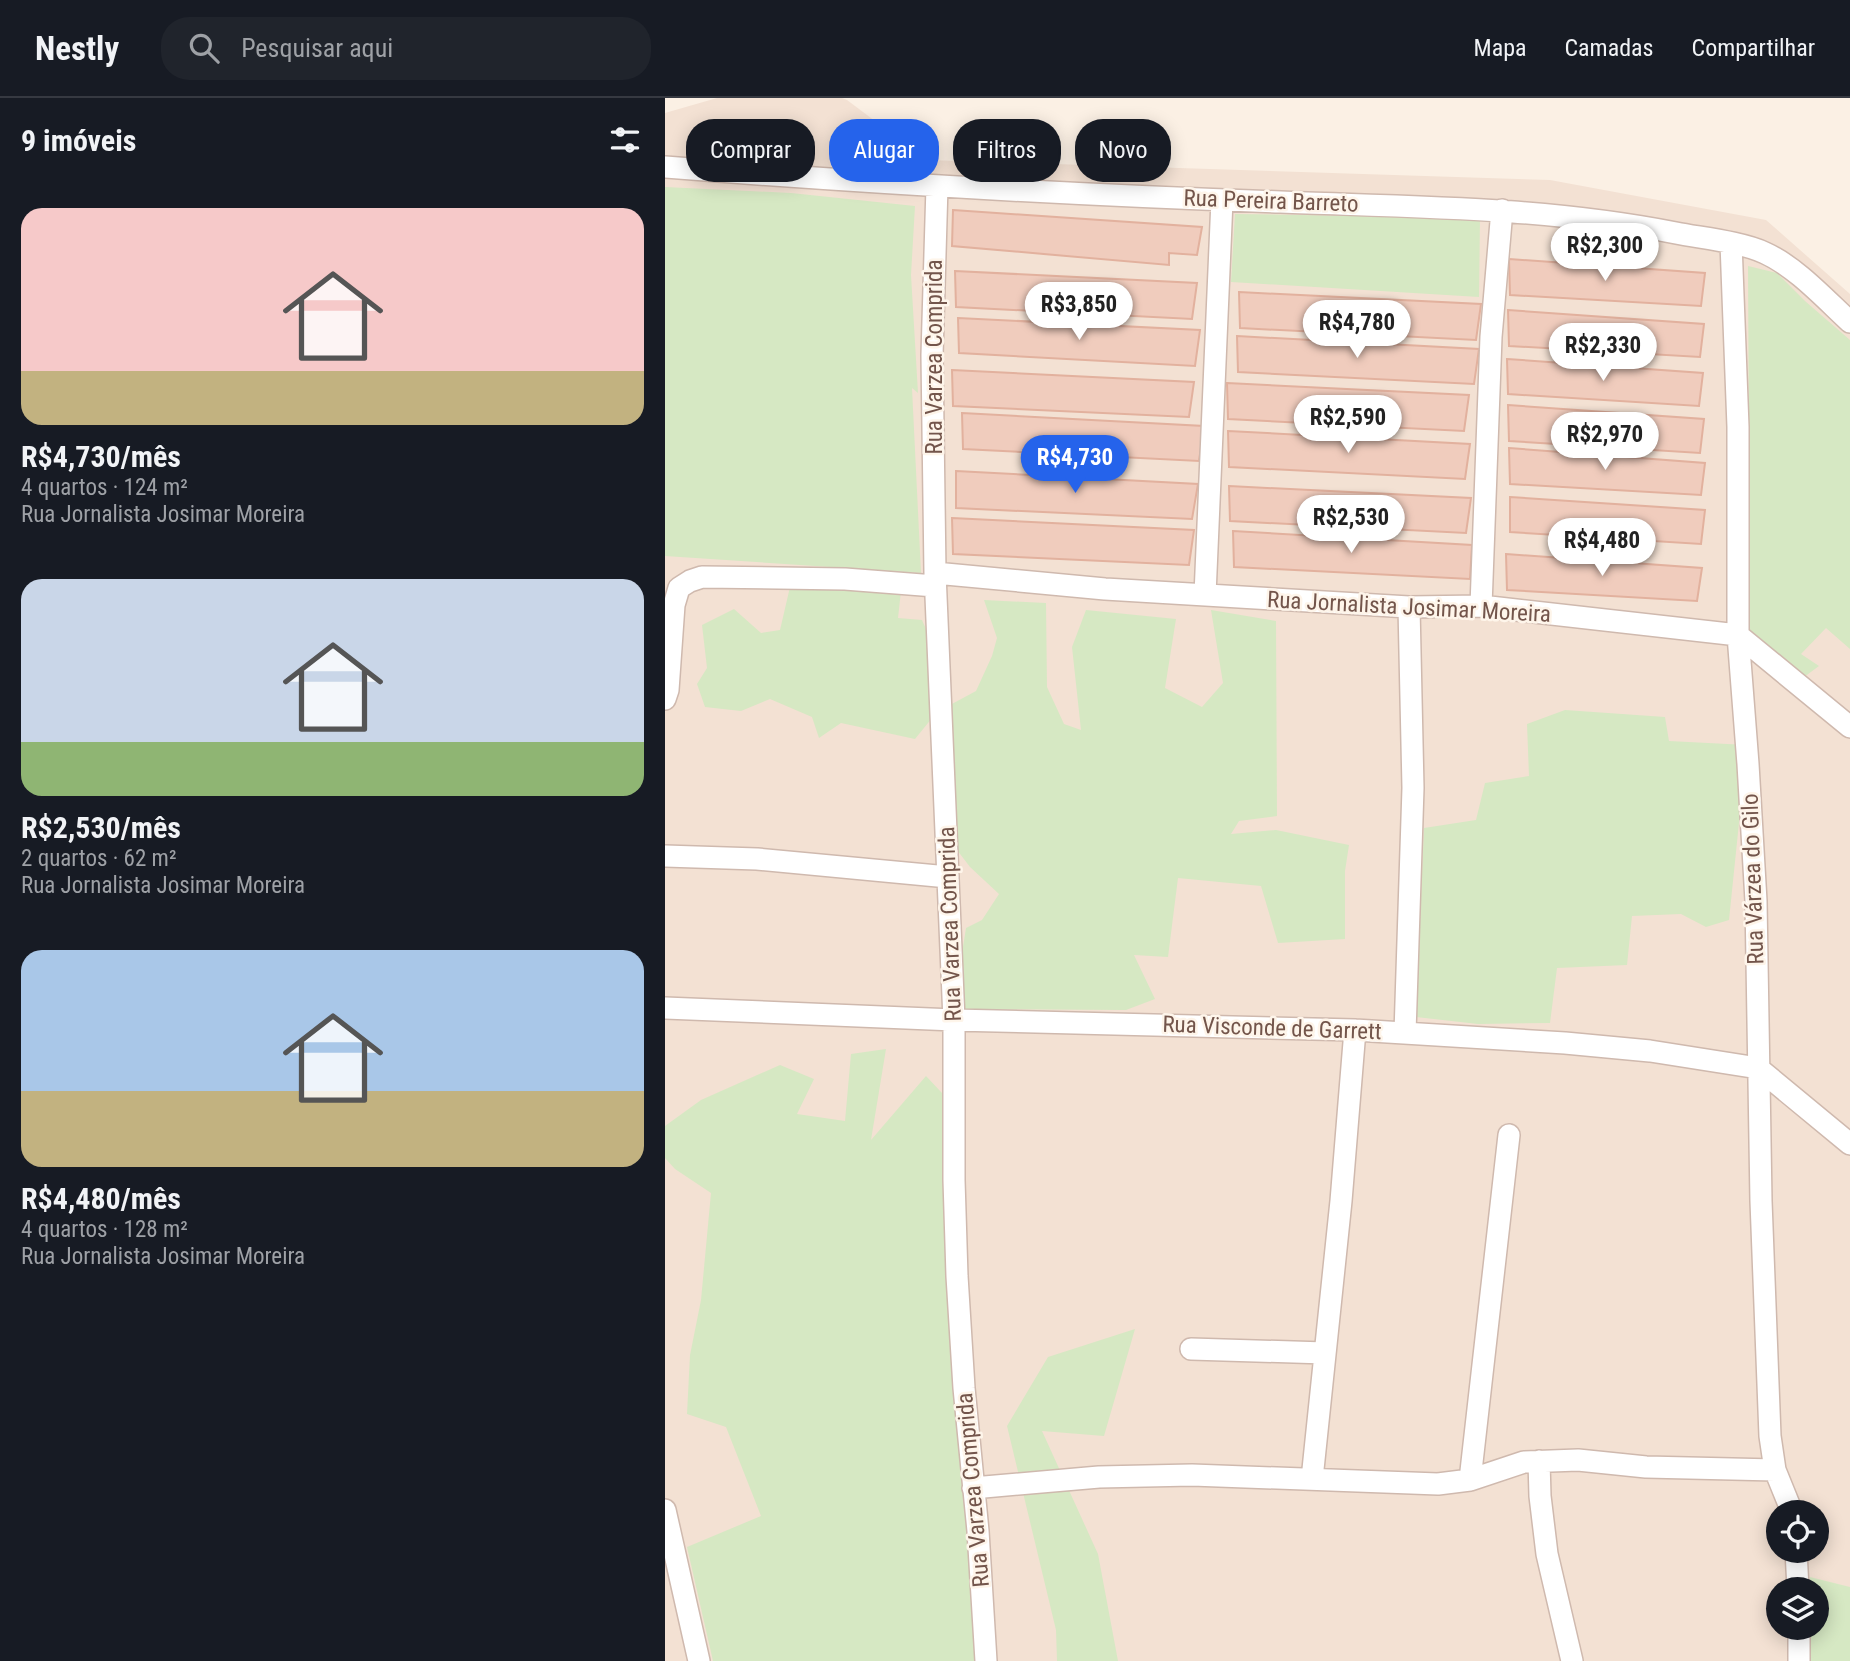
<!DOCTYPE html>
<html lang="pt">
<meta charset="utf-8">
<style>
body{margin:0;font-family:"Roboto Condensed",sans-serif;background:#20242c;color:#f1f3f6;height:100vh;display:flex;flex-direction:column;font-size:26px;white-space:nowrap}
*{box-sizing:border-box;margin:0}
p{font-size:23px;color:#9ea1a6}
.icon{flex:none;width:38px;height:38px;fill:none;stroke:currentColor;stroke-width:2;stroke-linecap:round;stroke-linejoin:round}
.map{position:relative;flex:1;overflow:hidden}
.drawer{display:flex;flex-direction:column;background:#171b24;width:665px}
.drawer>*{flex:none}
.guide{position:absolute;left:21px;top:21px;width:665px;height:63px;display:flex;gap:14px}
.tools{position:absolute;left:1101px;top:1402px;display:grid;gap:14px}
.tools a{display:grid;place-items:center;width:63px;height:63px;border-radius:50%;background:#171b24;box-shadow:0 4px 18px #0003;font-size:35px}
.price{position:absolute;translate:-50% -60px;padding:0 16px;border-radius:24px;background:#fff;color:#222;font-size:23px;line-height:46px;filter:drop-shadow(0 2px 4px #0008)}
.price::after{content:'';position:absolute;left:50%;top:42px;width:21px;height:16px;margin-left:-10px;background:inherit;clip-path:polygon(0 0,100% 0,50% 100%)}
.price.on{background:#2563eb;color:#fff}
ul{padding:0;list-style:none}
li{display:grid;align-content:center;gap:14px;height:371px;padding:0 21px}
li span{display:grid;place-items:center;height:217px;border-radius:21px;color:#555}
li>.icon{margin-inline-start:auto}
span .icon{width:126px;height:126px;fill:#fffc;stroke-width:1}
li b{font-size:30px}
h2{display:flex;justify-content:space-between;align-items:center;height:84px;padding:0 21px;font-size:30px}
.chip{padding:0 24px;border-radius:28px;background:#171b24;box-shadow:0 4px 18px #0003;font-size:24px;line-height:63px}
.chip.on{background:#2563eb;color:#fff}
header{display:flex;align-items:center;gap:42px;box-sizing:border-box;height:98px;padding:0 35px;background:#171b24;border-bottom:2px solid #363941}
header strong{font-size:33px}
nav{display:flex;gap:38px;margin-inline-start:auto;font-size:24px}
.search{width:490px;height:63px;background:#20242c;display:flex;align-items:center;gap:18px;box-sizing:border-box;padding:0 24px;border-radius:28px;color:#9ea1a6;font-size:26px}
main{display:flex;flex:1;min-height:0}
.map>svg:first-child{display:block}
.residential{fill:#f3e1d3;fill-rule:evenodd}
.green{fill:#d6e8c3}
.building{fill:#f0ccbd;stroke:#e2b19e;stroke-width:2}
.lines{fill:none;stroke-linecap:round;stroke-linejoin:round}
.street-casing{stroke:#cfb9ae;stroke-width:24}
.street{stroke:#fff;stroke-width:21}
.labels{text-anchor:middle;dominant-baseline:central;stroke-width:5;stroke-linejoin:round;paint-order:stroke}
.street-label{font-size:23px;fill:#73554b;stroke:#fef5ea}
</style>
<header>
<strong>Nestly</strong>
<div class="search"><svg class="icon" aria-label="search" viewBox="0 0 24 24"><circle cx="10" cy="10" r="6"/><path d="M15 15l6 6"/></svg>Pesquisar aqui</div>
<nav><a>Mapa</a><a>Camadas</a><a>Compartilhar</a></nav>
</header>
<main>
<section class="drawer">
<h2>9 imóveis<svg class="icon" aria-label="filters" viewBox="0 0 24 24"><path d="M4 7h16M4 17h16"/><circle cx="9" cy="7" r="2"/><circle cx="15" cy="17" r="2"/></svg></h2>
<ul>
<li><span style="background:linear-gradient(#f6c9c9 75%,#c2b280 0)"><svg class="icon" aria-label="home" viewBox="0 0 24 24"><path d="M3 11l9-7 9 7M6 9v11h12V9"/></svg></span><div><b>R$4,730/mês</b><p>4 quartos · 124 m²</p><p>Rua Jornalista Josimar Moreira</p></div></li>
<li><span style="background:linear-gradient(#c9d6e8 75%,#8fb573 0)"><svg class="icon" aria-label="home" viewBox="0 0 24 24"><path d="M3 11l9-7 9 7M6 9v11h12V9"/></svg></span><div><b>R$2,530/mês</b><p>2 quartos · 62 m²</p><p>Rua Jornalista Josimar Moreira</p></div></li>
<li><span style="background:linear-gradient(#a9c7e8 65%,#c2b280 0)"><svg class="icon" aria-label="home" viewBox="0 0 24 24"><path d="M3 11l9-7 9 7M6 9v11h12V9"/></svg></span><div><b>R$4,480/mês</b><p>4 quartos · 128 m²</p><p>Rua Jornalista Josimar Moreira</p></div></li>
</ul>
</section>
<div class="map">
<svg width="1185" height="1563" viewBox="0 0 1185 1563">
<rect width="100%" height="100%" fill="#fbf0e4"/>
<path class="residential" d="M52,0h125l5,2 80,60 623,20 216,40 84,74v1367h-1185v-1548zM1113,1414h39v38h-39zM1113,1491h39v39h-39z"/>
<path class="green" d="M0,89l126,6 124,13 -4,69 7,118 -6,-5 9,185 -256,-17z
M570,116l245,4 -1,79 -248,-15z
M1083,168l29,7 28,28 45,39v309l-24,-21 -25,26 18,12 -23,17 -46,-52z
M125,489l111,4 -3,27 24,2 16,37 3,50 -26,32 -74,-16 -22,15 -7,-21 -42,-18 -29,12 -36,-4 -8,-23 10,-16 -5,-43 32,-16 27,24 19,-3z
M319,502l62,3 1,84 17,37 17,6 -9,-83 14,-37 90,9 -11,69 37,19 21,-24 -12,-73 65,11 1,195 -38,5 -8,13 45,-4 73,15 -4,26v68l-67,4 -17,-57 -83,-8 -10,79 -34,-2 21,44 -29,11 -173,-1 13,-81 16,-8 17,-26 -29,-27 -13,-17 -7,-145 26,-14 16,-35 5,-18z
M900,612l100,7 4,24 78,4 -18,175 -23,7 -25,-13 -49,2 -5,49 -70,3 -7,55 -72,1 -62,-7 8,-189 52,-8 9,-37 44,-7 -2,-52z
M221,951l-15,91 55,-64 16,17 53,568h-282l-26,-114 74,-31 -35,-89 -39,-13 3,-59 11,-55 10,-107 -36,-24 -10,-11v-32l36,-26 79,-35 34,14 -17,35 48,7 6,-67z
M470,1231l-31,107 -62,-5 56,123 20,107h-61l-1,-31 -49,-204 41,-69z
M1145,1479l40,10v74h-41v-33h8v-39h-8z"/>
<path class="building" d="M288,112l249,17 -5,28 -28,-2v12l-217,-19z
M844,161l196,14 -4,33 -191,-11z
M290,173l242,12 -5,36 -236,-12z
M574,194l242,12 -5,36 -236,-12z
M843,212l196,14 -4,33 -191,-11z
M293,220l242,12 -5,36 -236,-13z
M572,238l242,13 -5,35 -236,-12z
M842,261l196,14 -4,33 -191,-12z
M287,272l242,12 -5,35 -236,-11z
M562,285l242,12 -5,36 -236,-12z
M843,307l196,14 -4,34 -191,-12z
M297,315l242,13 -5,35 -236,-12z
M563,333l242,13 -5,35 -236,-12z
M844,350l196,15 -4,32 -191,-11z
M291,373l242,13 -6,35 -236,-11z
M564,388l242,12 -5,35 -236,-12z
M845,399l195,13 -4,34 -191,-12z
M287,420l242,12 -5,35 -236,-11z
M568,433l239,14 -2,34 -236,-12z
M841,456l196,14 -5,33 -190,-11z"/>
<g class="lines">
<defs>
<path id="street" d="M0,69c205,16 410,28 616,35 133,5 263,5 395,31 25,5 66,9 89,20 31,14 60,46 85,69
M272,88l-5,169 3,218 19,447v160l3,96 7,112 14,143 8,130
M1066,145l7,184v208l10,129 8,137 5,300 9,235 5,34 17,42
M270,475l170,16 304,18 72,-1 257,29 112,92
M540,497l17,-395
M816,508l10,-269 11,-127
M0,601l3,-9 6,-85 5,-17 11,-7 12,-4 143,2 90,7
M0,758l92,3 191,18
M0,910l289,12 401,10 210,13 85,8 108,17 92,76
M740,935l8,-245 -4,-181
M526,1251l134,4
M874,1363l1,35 7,58 25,107
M647,1381l29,-278 14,-171
M805,1382l39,-345
M308,1390l126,-11 93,-2 246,9 32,-4 54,-18 54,-2 68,7 129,3
M0,1412l34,151
M1131,1452l2,39
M1134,1530v33"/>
</defs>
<use href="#street" class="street-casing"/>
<use href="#street" class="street"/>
</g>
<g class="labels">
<g class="street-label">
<text transform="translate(606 103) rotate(2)">Rua Pereira Barreto</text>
<text transform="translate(269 259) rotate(-90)">Rua Varzea Comprida</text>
<text transform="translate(744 509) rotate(3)">Rua Jornalista Josimar Moreira</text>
<text transform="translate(1088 781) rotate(-92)">Rua Várzea do Gilo</text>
<text transform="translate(285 826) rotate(-92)">Rua Varzea Comprida</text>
<text transform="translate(607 930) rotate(2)">Rua Visconde de Garrett</text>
<text transform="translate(308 1392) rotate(-95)">Rua Varzea Comprida</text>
</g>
</g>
</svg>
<div class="tools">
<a><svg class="icon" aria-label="locate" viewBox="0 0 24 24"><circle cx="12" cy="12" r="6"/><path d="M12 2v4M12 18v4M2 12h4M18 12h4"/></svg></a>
<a><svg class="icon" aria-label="layers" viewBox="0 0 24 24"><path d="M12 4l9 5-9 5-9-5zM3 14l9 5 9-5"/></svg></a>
</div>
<b class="price" style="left:940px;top:185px">R$2,300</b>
<b class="price" style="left:414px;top:244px">R$3,850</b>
<b class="price" style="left:692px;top:262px">R$4,780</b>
<b class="price" style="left:938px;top:285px">R$2,330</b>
<b class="price" style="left:683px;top:357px">R$2,590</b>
<b class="price" style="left:940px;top:374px">R$2,970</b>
<b class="price on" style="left:410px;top:397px">R$4,730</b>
<b class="price" style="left:686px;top:457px">R$2,530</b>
<b class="price" style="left:937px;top:480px">R$4,480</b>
<div class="guide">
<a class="chip">Comprar</a>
<a class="chip on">Alugar</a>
<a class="chip">Filtros</a>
<a class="chip">Novo</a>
</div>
</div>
</main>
